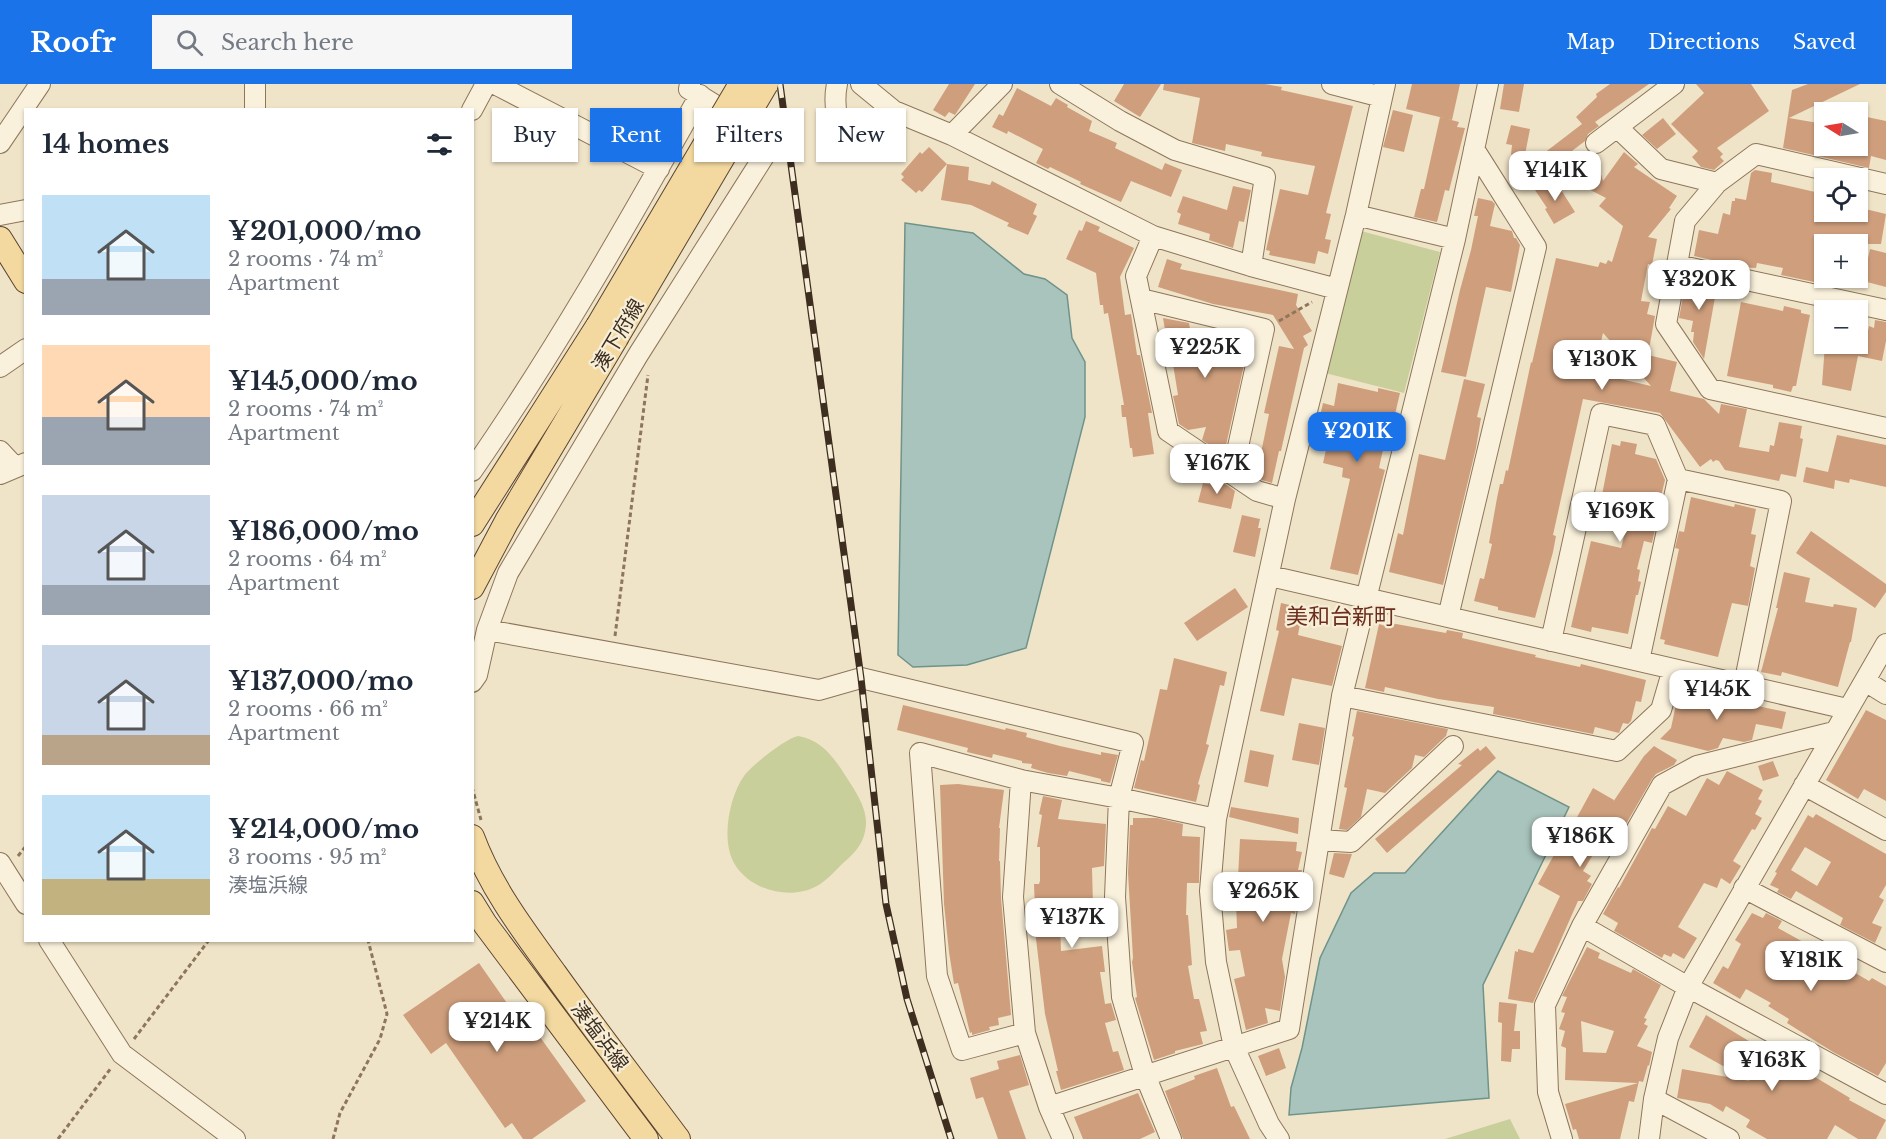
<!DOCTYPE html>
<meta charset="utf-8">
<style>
body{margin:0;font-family:"Libre Baskerville","Noto Sans JP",serif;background:#f6f6f7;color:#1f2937;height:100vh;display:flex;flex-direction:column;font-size:22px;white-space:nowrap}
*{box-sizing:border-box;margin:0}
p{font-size:20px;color:#747a83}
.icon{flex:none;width:33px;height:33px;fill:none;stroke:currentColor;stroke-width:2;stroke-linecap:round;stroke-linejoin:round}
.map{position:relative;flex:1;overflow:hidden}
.drawer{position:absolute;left:24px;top:24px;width:450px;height:834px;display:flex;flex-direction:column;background:#fff;border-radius:0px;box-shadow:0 2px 4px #0004}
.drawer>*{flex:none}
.guide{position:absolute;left:492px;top:24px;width:570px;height:54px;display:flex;gap:12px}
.needle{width:39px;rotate:281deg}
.tools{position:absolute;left:1814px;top:18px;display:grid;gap:12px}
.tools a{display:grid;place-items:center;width:54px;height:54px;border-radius:0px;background:#fff;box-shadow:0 2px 4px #0004;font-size:30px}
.price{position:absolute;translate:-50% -51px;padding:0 14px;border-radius:12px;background:#fff;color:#222;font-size:20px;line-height:39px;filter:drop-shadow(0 2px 3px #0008)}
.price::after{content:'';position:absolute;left:50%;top:36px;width:18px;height:14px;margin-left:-9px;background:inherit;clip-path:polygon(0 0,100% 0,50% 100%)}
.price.selected{background:#1a73e8;color:#fff}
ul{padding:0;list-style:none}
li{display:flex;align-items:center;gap:18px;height:150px;padding:0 18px}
li span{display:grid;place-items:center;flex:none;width:168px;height:120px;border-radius:0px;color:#555}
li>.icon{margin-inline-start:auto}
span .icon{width:72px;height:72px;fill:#fffc;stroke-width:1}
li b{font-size:26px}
h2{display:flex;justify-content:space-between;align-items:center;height:72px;padding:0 18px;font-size:26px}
.pill{padding:0 21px;border-radius:0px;background:#fff;box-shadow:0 2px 4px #0004;font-size:21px;line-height:54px}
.pill.selected{background:#1a73e8;color:#fff}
header{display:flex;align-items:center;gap:36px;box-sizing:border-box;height:84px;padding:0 30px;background:#1a73e8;color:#fff}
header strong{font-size:28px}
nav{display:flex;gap:33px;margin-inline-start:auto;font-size:21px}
.search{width:420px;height:54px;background:#f6f6f7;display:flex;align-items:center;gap:15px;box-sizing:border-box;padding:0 21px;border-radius:0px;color:#747a83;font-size:22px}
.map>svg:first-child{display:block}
.green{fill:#c9cf9b}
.water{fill:#a9c4bc;stroke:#6f938a;stroke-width:1.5}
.building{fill:#cf9f7d;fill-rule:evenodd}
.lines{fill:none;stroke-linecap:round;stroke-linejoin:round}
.minor-casing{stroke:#8d765c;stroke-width:22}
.major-casing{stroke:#5b4430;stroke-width:26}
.path{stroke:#8d765c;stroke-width:3;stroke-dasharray:4.5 3;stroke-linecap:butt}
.minor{stroke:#faf1dc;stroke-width:20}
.major{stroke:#f3d9a0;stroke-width:24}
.rail-casing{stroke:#3d2e20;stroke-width:7}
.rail{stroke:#f7eed8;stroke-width:4.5;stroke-dasharray:14;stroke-linecap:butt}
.major-bridge-casing{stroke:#5b4430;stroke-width:26;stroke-linecap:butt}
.major-bridge{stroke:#f3d9a0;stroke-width:24}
.labels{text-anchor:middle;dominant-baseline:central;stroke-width:4.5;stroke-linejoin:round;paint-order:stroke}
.street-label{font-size:20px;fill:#3d2e20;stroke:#f7eed8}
.quarter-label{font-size:22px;fill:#6b2e1e;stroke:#f7eed8}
</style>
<header>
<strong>Roofr</strong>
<div class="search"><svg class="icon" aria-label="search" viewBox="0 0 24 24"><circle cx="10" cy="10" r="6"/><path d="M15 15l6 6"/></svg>Search here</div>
<nav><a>Map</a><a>Directions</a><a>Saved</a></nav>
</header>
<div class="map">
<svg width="1886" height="1055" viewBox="0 0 1886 1055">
<rect width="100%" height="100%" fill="#f0e4c8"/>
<path class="green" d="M1361,147l79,21 -36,141 -79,-20z
M798,652c23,4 35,20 47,39 9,14 22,32 21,49 -1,19 -11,29 -25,41 -7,7 -15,16 -24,21 -27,15 -68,4 -83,-23 -13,-23 -5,-66 10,-87 8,-11 41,-37 54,-40z
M1510,1035l10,20h-75z"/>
<path class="water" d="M905,139l68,10 51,41 21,5 22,16 5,43 13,24v55l-59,231 -59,17 -54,2 -15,-12z
M1498,687l71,36 -86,178 6,113 -200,17 2,-27 11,-40 18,-90 31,-65 23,-20h31z"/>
<path class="building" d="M949,0h26l-20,31 -6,-3 -4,5 -12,-7z
M1124,0h37l-21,33 -26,-16z
M1164,0h101l17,3 -1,3 72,16 -27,107 5,1 -6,25 6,1 -3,14 -10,-3 -3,13 -46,-9 1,-4 -4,-1 14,-61 28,6 7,-29 -54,-10 1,-4 -36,-8 -1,7 -33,-8 8,-45 -37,-8z
M1412,0h48l-8,36 -46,-11z
M1504,0h20l-5,28 -19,-3z
M1610,0h39l-54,38 4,4 -11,8 -3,7 -55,42 -19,-29 1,-9 -6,-1 5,-19 19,4 -8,41 60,-46 -6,-7 21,-20 -1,-3z
M1696,0h55l18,27 -52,37 6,6 -3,3 4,4 -10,9 -13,-3 -9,-10 6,-6 -27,-27 33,-31z
M1808,0h52l-71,34 35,6v22h37l6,-29 19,4v39l-15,-4 -2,12 -86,-20 9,-58z
M1017,4l34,18 5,-8 12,7 -1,2 25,14 -3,10 28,12 -2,5 47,22 3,-7 17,7 -11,27 -40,-16 -10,21 -41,-18 1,-2 -31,-15 -2,2 -12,-6 7,-14 -35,-18 -1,3 -15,-7 7,-13 4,2z
M1393,26l20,5 -9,37 -21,-5z
M1440,33l19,5 -2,5 8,1 -16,63 -4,-1 -8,32 -23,-5 7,-28h3z
M1663,34l13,16 -19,15 -15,-14z
M929,63l18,17 22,3 -1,13 22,5 2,-4 45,23 -4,10 4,2 -9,19 -21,-9 2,-3 -38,-18 -30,-5 6,-36 -25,28 -3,-2 -3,3 -15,-13 3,-3 -3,-3 19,-22 2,2z
M1624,68l14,12 -4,3 43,29 -8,12 2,1 -23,28 9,2 -5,26 -4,-1 -7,37 9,1 -3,12 8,2 -7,39 29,7 -7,29 34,8 15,15 2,-10 26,5 -8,38 30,5 1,-7 4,1 5,-24 23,4 -2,12 3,1 -7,38 -15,-3 -2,7 -54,-11 -6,-9 -3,-1 -3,2 -2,-3 -11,8 -40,-54 -77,-14 -30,136 3,1 -3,16 -18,66 -37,-8v-3l-24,-6 6,-23 4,1 8,-35 -3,-1 8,-45 3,-14h3l3,-14 2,1 23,-109 1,1 24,-105 42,9 2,-5 6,2 2,-4 4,2 11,-36 -24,-20 7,-8 -41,-21 33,-13 5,17zM1603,249l48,53 -57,-13z
M1755,86l17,3 -1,9 53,12v18l33,1v-6l29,7 -5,30h-57v31l-8,-2 -2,9 -33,-7 2,-7 -26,-5 -1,5 -14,-1 -48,-11 5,-26 19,4 5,-21 7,2 2,-14h3v-3l11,2 5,-27z
M1556,98l19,30 -21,12 -9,-15 2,-1 -12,-18z
M1233,102l18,4 -7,32 -5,-1 -6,27 -24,-8 1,-6 -32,-10 3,-10 -4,-2 6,-16 44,14z
M1478,114l14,3 3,3 -5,22 22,5 2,7h2l4,7 -9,47 -25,-5 -20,90 -25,-5 19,-82 11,-40 7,-34h-4z
M1086,137l14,6 -2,4 36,17 -14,29 5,38 6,-1 6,41h3l12,58h-4l6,41 -21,3 -1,-9h-2l-4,-31h-4l-1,-12h3l-16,-92 -4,1 -1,-9h-3l-4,-32 -30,-14 13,-29 3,1z
M1870,165l16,4v34l-23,-6z
M1167,175l15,5 -2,5 118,25 -2,11 16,26 -9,5 5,9 -4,3 -23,103h-2l-7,32 -10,-3 -12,-8 4,-20 7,1 8,-39 -5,-1 15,-67 15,3 -21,-34 -60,-11 -55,-17z
M1686,196l31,6 -13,73 -11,-17 1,-10h-3l2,-11 -14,-3z
M1741,218l42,9 1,-5 17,4v3l9,2 -14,71h-3l-2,6 -18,-4v-3l-46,-9z
M1163,234l26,5 3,18 20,-12 20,4 7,12 9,2 -24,107 -22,-14 4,-13 -18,3 -9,-6 -6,-28 5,-1 -5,-31 -6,1 -6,-34 4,-1z
M1875,236l11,2v19l-4,20 -24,-5 -7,35 -29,-6 3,-41h34l1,-4 6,1 3,-15 5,2z
M1464,295l21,5 -8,33 4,1 -5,30 -33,137 -54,-13 9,-39 5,2 16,-81 26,6z
M1338,299l40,9v-4l22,5 -7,30 -4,-1 -10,46 6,2 -27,105 -28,-6 20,-90 -8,-2 1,-9 -20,-5 8,-35 -13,-3 5,-22 11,3z
M1837,351l49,10v42l-36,-8 -1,4 -14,-3 -1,9 -31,-7 3,-15 22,5z
M1621,357l16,3 -2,10 21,5 9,21 -11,45h2l-4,18 -8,-2 -7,28 3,1 -2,11 3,1 -3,13h-2l-8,39 -36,-7 -1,5 -20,-5 20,-86 30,7 9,-35 -26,-5 1,-7 -4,-1 11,-56 8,2z
M1203,399l16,3 1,-3 5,1 10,7 -4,18 -33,-7z
M1691,413l43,10 1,-3 21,5 -5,25 5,1 -6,31 5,2 -7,38 -16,-3 -14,54 -54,-13 1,-4 -5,-1 19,-90 -4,-1 4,-17 5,1z
M1242,431l18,4 -2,9h3l-6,29 -22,-5z
M1811,447l75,53v8l-11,16 -79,-55z
M1784,488l26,6 -5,24 28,5 1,-3 23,4 -6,34h-1l-12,45 -56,-15 -1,4 -20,-4 17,-64h-2z
M1235,504l13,19 -51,34 -13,-18z
M1281,519l22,5 -5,27 44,11 -10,40 -40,-8 -8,38 -24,-5 19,-80 -3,-1z
M1385,538l61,11 1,-3 16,3 -1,5 74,17 -1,2 45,10 1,-3 65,16 -5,22 -5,-1 -5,20 -3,3 -5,-1 -4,10 -24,-6 -2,7 -100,-20 1,-7 -56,-8 -53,-12 -1,5 -19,-4 14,-64 6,2z
M1174,574l53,14 -3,14 -4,-1 -14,59 3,1 -11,39 2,1 -4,17 -62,-14 7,-28 3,1 16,-72 7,1z
M1683,604l12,3v2l91,19 -4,17 -26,-5 -4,16 -8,2 -21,-4 -5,10 -10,3 -48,-12 11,-11 7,-33 3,1z
M903,621l102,25 1,-2 21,5 -1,4 34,9 41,9v-3l17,3 -8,28 -9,-2v-2l-32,-8 -2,5 -19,-3 -17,-5 1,-4 -10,-1v-2l-29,-7 -1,4 -25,-6 1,-4 -71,-18z
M1866,626l20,10v81l-22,-12 -6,10 -32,-19z
M1357,627l91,18 -2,7 -22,21 -9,-2 -3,13 -27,25 -18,-4 -6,28 -14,13 -8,-1 8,-41 -3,-1 10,-50 -2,-1z
M1299,639l26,5 -6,37 -27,-5z
M1486,662l10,12 -109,95 -12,-14 87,-74 -4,-1 20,-16 2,3z
M1654,662l23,14 -3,5 -18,9 -4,5 -42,73 -11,-7 -16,26 8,5 -4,5 5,3 -9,17h-5l-45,102 -25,-4 7,-48 3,1v-3l15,4 27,-57 -22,-12 22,-40 -6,-3 9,-15 7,4 23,-42 21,12 -1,2 31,-46z
M1250,666l24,5 -6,32 -24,-5z
M1773,677l6,15 -16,5 -5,-15z
M1727,687l36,19 -5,9 4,2 -7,13 7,4 -7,12 -3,-1 -19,32 8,5 -11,18 -9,-6 -4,10 -13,-5 -26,44 19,11 -13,21 -11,-6 -2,4 -7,-3 -2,4 -48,-27 4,-8 -15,-9 15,-27 1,1 33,-60 3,1 13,-23 18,10 21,-38 12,7z
M958,700l46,6 -5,38h1l-1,33h1l1,37 10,117 -13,3 1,7 -10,2 1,3 -18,5v-3l-2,1 -12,-50 -4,1 -5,-32 -5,-48 -4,-119z
M1043,712l19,4 -4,19 48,5 -2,42 -12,2 1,37h-14l1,16 -20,1 1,29 41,-5 3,26h-5l5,32 6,-1 5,17 -11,3 8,29 5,-1 6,19 -63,20 -5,-19h2l-13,-57 -9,-75 -2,-55h5l1,-3v-34h-3l5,-32 -3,-1z
M1231,723l68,11 -1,16 -69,-17z
M1816,730l70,40v31l-7,12 5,3 -12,23 10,4 -7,16 -35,-18 3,-7 -47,-27 -5,8 -14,-7 2,-3 -9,-4 7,-12 -2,-1 33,-57 5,3zM1805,763l26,15 -14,24 -26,-16z
M1133,734h24l26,6 -1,12 18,1 -1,46h-12l-1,32h2l4,50 -4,1 6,33h5l8,32 -7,1 3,12 -28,7v2l-21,7 -19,-62 2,-1 -5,-35 1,-4 -5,-85 2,-48h3z
M1240,755l57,3 -1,9 6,1 -4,18h4l-7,44 -4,-1 -9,46 3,18 -5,34 -15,-3 3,15 -22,7 -12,-51 11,-3 -5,-26 -11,1 -3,-21 11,-2 -1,-26h-3l-2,-24h7z
M1334,769l18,1 -8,24 -15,-4z
M1752,829l11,5 3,-5 16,8 -4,7 27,15 -3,5 23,14 9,-14 17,9 -6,10 24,14 3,-3 14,8v77l-8,13 -45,-24 -46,-29 2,-4 -21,-13 3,-3 -25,-14 -6,10 -27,-16 10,-17 5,3 13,-25 -6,-4z
M1587,863l13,6 -2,5 33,15 2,-4 28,16 -17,33 3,1 -3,5 4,2 -11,20 15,6 -3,14 -1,-1 -5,17 -4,-1 -5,21 -5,-1 -9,38h-41l-3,-10 -3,1 -8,-26 73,-21 -73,-3 1,-32 -5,-2 4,-15 -6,-2 6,-16 -4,-1 6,-15 -5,-1zM1581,937l33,10 -8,22 -23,-1z
M479,879l32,46 6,-4 69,96 -54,38h-9l-11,-16 -7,5 -59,-85 -15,11 -28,-39z
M1499,918l18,2 -3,27h6v18h-8l-1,13 -10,-1 1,-38 -4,-1z
M1706,931l56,34 -10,16 25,14 13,-22 22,14 -2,3 40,24 -1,2 37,20 -10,19h-18l-23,-14 -8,14h-60l-21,-12 4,-7 -24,-14 -3,6 -13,-8 -33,-6 5,-29 68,12 -61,-34z
M1279,964l7,20 -20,8 -8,-20z
M1020,971l9,30 -20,6 17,48h-28l-15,-42 -7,2 -6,-21 29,-9 -2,-8z
M1217,984l14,39 3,-1 16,33h-67l-18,-48 30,-12 -1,-3z
M1138,1009l17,39 -15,7h-57l-9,-22z"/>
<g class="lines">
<defs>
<path id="minor" d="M495,0l164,85
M837,0c-4,19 0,39 6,57l12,6 39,-36
M861,0l33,27 58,24 201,101 98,30 86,23
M1060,0l60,37 55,29 90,27 -14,89
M1332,0l50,13
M255,26v-26
M472,26l14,-26
M1618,44l43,41 56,14
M952,51l50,-51
M0,59l40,-59
M1596,59l78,-59
M1886,100l-130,-30 -39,29 -32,38 -19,103 44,65 176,39
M0,131l26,-5
M1356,131l99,24
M1153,152l-17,40 32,155 89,60 28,8
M1677,181l209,45
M1141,215l123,30 -32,145
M0,283l26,-18
M0,367l14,15
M472,387c84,-121 156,-248 228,-376
M0,390l26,-11
M1678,395l103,22 -37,184
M1270,492l577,133
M1448,533l88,-370 -62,-98
M487,546l332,60 42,-12 272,65 -14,55 -4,99 7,100 23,78 26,64
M1551,557l50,-227 54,11 23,54 -39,182
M1865,597l21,13
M472,598l5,-7 10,-45 21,-57 130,-218 128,-202 2,-15 -79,-49 1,-5
M1342,612l275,55 44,-41 12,-41
M1021,696l-8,117 12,136 24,74 14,32
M1804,701l82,45
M1319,756l32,2 102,-96
M0,779l26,41
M1744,804l142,74
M1582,842l106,61 198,107
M49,856l73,114 113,85
M1025,949l-63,17 -25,-74 -17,-223 101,27 98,18 97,21
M1654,1015l75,40
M1049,1023l240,-78 53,-333 113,-457 33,-155
M1279,1055l-10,-15 -35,-77 -18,-85 -6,-71 6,-72 69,-320 71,-284 29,-131
M1562,1055l-14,-47 -3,-87 37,-79 80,-141 35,-19 137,-34
M1649,1055l5,-40 14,-61 20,-51 198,-343"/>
<path id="major" d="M0,155l26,42
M472,440l126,-198
M472,503l35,-66 109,-183
M472,753c19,51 51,93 83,137 40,56 82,110 123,165
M472,819l13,21 161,215"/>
</defs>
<use href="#minor" class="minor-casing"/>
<use href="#major" class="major-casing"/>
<path class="path" d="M1279,237l33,-19
M615,552l33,-261
M472,703l9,33
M18,772l8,-10
M134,955l75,-99
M58,1055l53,-71
M333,1055l7,-26 40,-74 7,-25 -19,-74"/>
<use href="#minor" class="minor"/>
<use href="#major" class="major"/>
<defs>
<path id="rail" d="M780,0l81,594 25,226 21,95 44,140"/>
</defs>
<use href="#rail" class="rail-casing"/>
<use href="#rail" class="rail"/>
<defs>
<path id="major-bridge" d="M598,242l143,-242
M616,254l150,-254"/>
</defs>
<use href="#major-bridge" class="major-bridge-casing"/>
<use href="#major-bridge" class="major-bridge"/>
</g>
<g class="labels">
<g class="street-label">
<text transform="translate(618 251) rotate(-59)">湊下府線</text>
<text transform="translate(600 952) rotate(53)">湊塩浜線</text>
</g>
<g class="quarter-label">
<text x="1341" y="532">美和台新町</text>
</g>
</g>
</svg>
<div class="tools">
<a><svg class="needle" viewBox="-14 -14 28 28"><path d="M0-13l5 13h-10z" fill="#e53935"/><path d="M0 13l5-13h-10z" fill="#747a83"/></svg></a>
<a><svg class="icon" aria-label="locate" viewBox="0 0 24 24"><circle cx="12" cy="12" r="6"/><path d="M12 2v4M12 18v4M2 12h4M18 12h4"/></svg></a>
<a>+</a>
<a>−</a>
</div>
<b class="price" style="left:1555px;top:118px">¥141K</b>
<b class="price" style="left:1699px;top:227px">¥320K</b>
<b class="price" style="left:1205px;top:295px">¥225K</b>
<b class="price" style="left:1602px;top:307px">¥130K</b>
<b class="price selected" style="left:1357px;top:379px">¥201K</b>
<b class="price" style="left:1217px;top:411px">¥167K</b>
<b class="price" style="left:1620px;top:459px">¥169K</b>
<b class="price" style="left:1717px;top:637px">¥145K</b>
<b class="price" style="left:1580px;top:784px">¥186K</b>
<b class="price" style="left:1263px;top:839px">¥265K</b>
<b class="price" style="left:1072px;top:865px">¥137K</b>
<b class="price" style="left:1811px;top:908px">¥181K</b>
<b class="price" style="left:497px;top:969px">¥214K</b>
<b class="price" style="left:1772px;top:1008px">¥163K</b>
<div class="guide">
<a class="pill">Buy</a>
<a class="pill selected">Rent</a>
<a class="pill">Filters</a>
<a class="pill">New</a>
</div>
<section class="drawer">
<h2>14 homes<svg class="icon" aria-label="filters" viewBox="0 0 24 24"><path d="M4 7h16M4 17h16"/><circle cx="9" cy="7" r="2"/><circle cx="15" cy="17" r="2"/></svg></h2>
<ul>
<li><span style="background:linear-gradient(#bfe0f5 70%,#9aa5b1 0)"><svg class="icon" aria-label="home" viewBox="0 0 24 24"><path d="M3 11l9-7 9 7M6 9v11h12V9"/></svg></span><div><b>¥201,000/mo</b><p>2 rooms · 74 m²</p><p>Apartment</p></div></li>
<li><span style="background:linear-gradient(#ffd9b3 60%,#9aa5b1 0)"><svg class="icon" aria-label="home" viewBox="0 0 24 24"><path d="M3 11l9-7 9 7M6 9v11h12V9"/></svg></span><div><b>¥145,000/mo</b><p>2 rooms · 74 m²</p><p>Apartment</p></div></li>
<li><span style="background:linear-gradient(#c9d6e8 75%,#9aa5b1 0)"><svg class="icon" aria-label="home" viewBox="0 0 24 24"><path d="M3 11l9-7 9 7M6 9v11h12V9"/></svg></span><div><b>¥186,000/mo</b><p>2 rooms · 64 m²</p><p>Apartment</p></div></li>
<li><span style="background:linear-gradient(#c9d6e8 75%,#b9a48a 0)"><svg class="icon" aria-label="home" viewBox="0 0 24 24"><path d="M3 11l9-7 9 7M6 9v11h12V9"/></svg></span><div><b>¥137,000/mo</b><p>2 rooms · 66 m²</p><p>Apartment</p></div></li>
<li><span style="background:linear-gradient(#bfe0f5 70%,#c2b280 0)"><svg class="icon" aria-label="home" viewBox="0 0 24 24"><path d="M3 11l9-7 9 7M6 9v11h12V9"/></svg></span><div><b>¥214,000/mo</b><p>3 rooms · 95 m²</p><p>湊塩浜線</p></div></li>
</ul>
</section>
</div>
